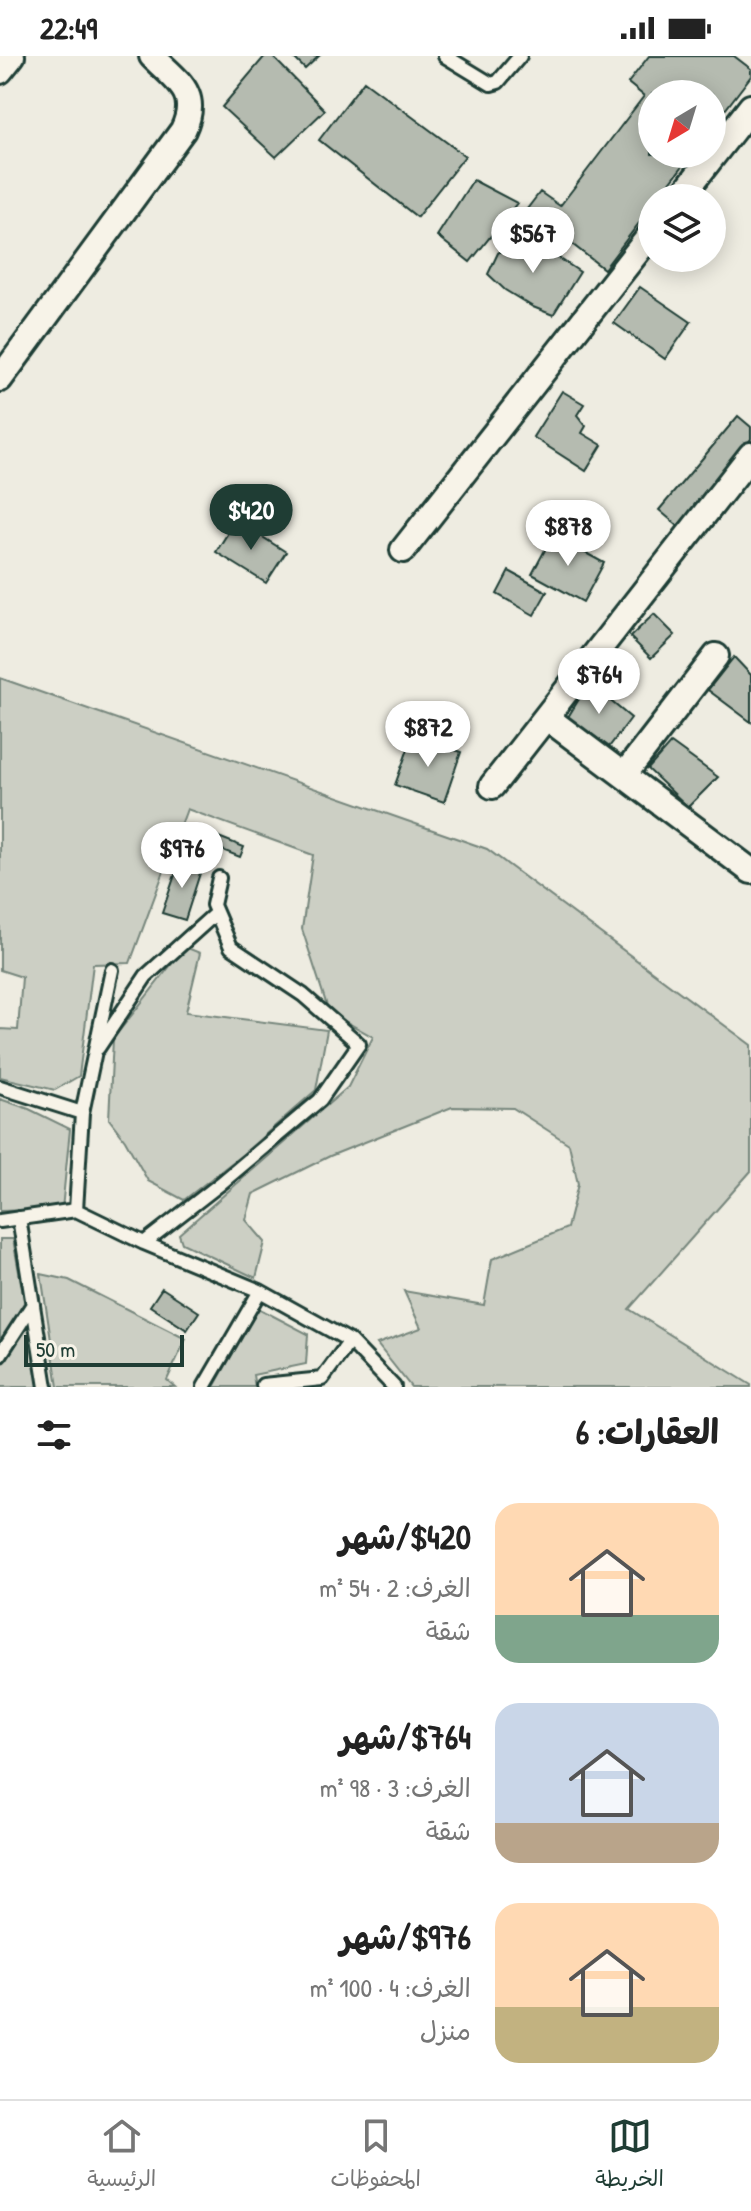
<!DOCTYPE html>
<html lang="ar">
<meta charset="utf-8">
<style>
body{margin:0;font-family:"Patrick Hand","Playpen Sans Arabic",sans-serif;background:#f6f6f6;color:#222;direction:rtl;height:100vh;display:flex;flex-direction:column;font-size:30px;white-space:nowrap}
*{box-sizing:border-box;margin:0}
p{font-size:26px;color:#767676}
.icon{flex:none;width:44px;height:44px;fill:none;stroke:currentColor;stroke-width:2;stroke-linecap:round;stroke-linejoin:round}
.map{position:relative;height:1331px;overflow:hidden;direction:ltr}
.drawer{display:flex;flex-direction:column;background:#fff;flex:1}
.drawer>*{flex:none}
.needle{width:52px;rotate:218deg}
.controls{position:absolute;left:638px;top:24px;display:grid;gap:16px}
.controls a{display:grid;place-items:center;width:88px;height:88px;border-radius:50%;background:#fff;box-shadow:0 4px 20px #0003;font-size:40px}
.scale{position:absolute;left:24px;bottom:20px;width:160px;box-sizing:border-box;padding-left:8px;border:4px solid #1f3d34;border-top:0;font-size:22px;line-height:28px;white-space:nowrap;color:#1f3d34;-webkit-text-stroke:6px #f7f3e8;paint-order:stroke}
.price{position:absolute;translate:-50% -68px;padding:0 18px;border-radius:28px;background:#fff;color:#222;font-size:26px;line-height:52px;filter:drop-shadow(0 2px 4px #0008)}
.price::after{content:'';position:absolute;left:50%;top:48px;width:24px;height:18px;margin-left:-12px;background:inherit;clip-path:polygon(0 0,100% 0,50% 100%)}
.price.active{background:#1f3d34;color:#fff}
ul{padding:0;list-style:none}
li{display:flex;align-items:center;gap:24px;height:200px;padding:0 32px}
li span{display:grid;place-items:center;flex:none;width:224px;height:160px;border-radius:24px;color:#555}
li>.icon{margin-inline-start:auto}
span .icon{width:96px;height:96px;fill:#fffc;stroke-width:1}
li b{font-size:34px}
h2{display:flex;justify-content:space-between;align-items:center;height:96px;padding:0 32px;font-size:34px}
.status{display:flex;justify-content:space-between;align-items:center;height:56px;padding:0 40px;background:#fff;direction:ltr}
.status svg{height:22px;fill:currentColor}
.menu{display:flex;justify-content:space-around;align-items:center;height:112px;border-top:2px solid #e0e0e0;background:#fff;font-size:22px;color:#767676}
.menu a{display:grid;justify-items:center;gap:4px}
.menu .active{color:#1f3d34}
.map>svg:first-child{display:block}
.green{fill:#cccfc4;stroke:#76867c;stroke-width:2}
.building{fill:#b5bbb0;stroke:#1f3d34;stroke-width:2}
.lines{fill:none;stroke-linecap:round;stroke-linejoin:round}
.lane-casing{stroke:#1f3d34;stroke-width:18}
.street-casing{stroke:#1f3d34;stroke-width:30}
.lane{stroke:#f7f3e8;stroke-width:12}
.street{stroke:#f7f3e8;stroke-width:24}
</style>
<div class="status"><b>22:49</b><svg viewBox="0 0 49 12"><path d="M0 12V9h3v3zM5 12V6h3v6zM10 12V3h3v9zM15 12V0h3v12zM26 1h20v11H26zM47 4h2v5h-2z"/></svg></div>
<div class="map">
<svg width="751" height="1331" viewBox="0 0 751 1331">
<rect width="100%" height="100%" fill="#eeece1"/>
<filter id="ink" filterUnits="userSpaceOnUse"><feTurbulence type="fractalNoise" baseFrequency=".0125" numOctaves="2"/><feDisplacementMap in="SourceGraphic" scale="16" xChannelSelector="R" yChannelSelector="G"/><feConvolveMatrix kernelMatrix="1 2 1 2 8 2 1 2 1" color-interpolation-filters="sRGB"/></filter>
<g filter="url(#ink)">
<path class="green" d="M0,622l487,171 264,196v126l-122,138 122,76v2h-340l-34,-43 44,-16 -17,-37 80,14 8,-46 75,-31 11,-44 -9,-40 -56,-36 -61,-1 -122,49 -77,38 -7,26 19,22 -9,36 -74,-35 -3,-9 169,-147 25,-50 -44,-25 -27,-83 11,-74 -126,-46 -57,154 -37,1 -14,112 -24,14 -55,-13v-48l18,1 4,-53 -22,-7z
M185,891l15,6 -14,59 141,18 -11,60 -73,64 -59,46 -36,-19 -23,-41 -16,-21 4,-80z
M0,1043l29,10 41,20 -8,80 -62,2z
M0,1183h13l27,148h-40z
M41,1218l28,6 117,59 -19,41 8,7h-117z
M258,1252l50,26 -2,30 -53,11 2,12h-41z"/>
<path class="building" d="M265,0h7l53,54 -49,47 -54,-50z
M292,0h27l-14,13z
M649,0h85l17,13v7l-39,51v-33h-60v60h40l-34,44h-6v8l-48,63 -77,-60 13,-17 20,14 84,-110 -16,-13z
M364,25l101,75 -48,61 -98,-77z
M473,124l44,23 -47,59 -33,-26z
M524,179l56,37 -27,43 -20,-8 -28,-17 -17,-16 10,-21z
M640,231l51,35 -26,37 -51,-36z
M562,335l22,13 -7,11 9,11 -4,7 20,12 -16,26 -53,-34z
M738,360l13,11v12l-73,87 -19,-16z
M236,464l50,32 -20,31 -50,-31z
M553,479l51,28 -21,39 -51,-28z
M509,515l38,21 -13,23 -37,-21z
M654,558l21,21 -24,23 -21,-21z
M734,601l17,18v47l-43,-32z
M589,627l42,35 -22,29 -41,-30z
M413,679l48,17 -17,50 -49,-17z
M671,687l47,34 -30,30 -40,-38z
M216,780l28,11 -4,10 -28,-11z
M180,804l22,7 -17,53 -23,-7z
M162,1232l37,24 -12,18 -37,-24z"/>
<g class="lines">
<defs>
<path id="lane" d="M445,0l46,28 7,-2 22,-26
M98,992l48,-72 70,-63
M0,1031l82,26
M76,1154l6,-97 30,-143
M19,1162l27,169
M0,1165l76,-11 68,33 116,48 90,50 44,46
M144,1187l76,-59 100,-84 39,-56 -56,-49 -72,-48 -18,-42 6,-27
M0,1299l33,-51
M263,1329l59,-6 28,-38
M204,1331l56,-96"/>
<path id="street" d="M0,15l12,-15
M680,142l71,-91
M0,323l183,-249c18,-38 -7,-49 -31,-74
M403,494l249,-317
M546,661l205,154
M624,719l92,-119
M492,730l259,-331"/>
</defs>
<use href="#lane" class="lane-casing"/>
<use href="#street" class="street-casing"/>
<use href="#lane" class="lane"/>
<use href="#street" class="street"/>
</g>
</g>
</svg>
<div class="controls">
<a><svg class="needle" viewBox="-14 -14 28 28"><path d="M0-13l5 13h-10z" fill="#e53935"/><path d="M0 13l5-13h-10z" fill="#767676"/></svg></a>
<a><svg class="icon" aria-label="layers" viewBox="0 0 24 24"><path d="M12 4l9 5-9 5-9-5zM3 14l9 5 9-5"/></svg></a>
</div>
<div class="scale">50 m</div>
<b class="price" style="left:533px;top:219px">$567</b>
<b class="price active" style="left:251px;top:496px">$420</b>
<b class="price" style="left:568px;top:512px">$878</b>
<b class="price" style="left:599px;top:660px">$764</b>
<b class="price" style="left:428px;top:713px">$872</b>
<b class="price" style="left:182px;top:834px">$976</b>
</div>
<section class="drawer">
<h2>العقارات: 6<svg class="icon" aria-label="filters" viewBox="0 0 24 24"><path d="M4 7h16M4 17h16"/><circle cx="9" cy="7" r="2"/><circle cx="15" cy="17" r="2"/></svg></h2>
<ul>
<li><span style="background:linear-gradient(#ffd9b3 70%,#7fa58c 0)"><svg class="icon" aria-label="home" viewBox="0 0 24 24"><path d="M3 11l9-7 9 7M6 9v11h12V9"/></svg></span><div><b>$420/شهر</b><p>الغرف: 2 · 54 m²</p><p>شقة</p></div></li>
<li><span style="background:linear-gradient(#c9d6e8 75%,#b9a48a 0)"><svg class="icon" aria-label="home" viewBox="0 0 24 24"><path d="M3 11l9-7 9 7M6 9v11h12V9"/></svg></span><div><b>$764/شهر</b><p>الغرف: 3 · 98 m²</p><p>شقة</p></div></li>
<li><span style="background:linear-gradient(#ffd9b3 65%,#c2b280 0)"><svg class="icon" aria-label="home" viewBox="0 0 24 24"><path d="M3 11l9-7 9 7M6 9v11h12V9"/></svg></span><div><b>$976/شهر</b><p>الغرف: 4 · 100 m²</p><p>منزل</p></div></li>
</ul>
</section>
<nav class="menu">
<a class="active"><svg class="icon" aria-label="map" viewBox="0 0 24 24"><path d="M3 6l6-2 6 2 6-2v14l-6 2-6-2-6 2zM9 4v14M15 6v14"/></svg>الخريطة</a>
<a><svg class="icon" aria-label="saved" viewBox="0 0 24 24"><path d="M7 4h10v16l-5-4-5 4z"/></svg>المحفوظات</a>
<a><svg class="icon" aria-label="home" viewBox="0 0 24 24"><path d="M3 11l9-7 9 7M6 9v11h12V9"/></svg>الرئيسية</a>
</nav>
